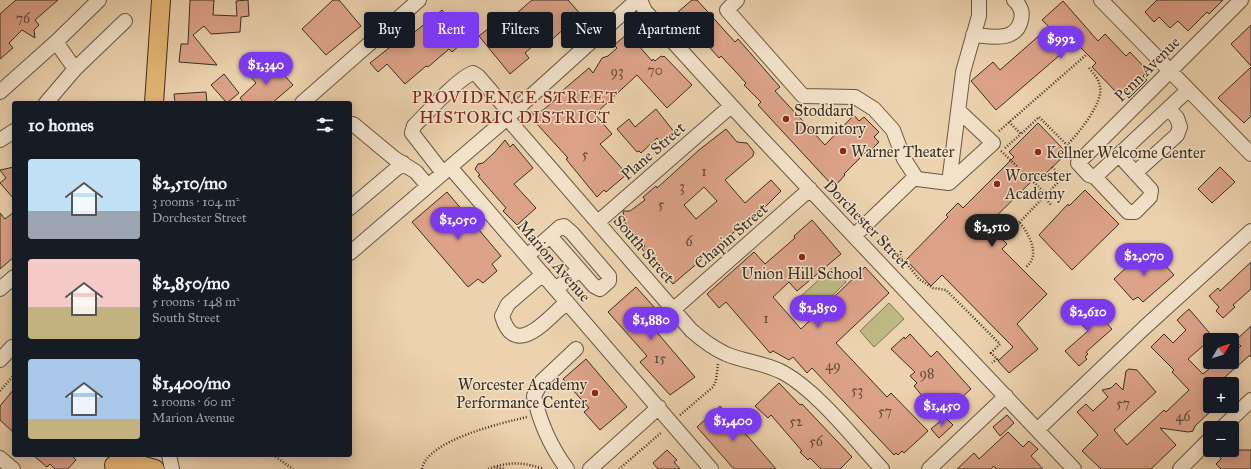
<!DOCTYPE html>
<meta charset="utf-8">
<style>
body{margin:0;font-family:"IM FELL Great Primer",serif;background:#242831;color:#f1f3f6;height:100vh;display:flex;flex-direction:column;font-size:15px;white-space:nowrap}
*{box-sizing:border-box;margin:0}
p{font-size:13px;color:#9ea1a6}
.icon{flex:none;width:22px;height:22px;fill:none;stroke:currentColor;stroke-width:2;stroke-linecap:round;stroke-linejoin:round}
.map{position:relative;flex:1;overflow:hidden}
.details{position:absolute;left:12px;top:101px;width:340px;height:356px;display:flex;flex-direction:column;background:#171b24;border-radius:4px;box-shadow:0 2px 10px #0003}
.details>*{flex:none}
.hud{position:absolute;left:364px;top:12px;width:380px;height:36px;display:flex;gap:8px}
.needle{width:26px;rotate:51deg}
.controls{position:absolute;left:1203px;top:333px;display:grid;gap:8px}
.controls a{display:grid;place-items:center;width:36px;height:36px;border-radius:4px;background:#171b24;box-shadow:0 2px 10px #0003;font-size:20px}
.price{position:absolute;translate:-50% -34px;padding:0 9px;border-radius:14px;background:#7c3aed;color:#fff;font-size:13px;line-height:26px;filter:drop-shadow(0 1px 2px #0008)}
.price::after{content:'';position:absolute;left:50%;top:24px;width:12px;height:9px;margin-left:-6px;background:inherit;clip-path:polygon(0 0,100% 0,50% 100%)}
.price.active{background:#222;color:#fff}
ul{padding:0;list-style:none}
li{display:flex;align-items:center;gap:12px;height:100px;padding:0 16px}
li span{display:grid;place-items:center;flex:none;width:112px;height:80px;border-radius:4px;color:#555}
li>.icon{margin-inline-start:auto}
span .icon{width:48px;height:48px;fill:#fffc;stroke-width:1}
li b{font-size:17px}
h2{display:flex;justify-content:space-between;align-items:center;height:48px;padding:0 16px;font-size:17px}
.tag{padding:0 14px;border-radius:4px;background:#171b24;box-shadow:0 2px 10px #0003;font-size:14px;line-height:36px}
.tag.active{background:#7c3aed;color:#fff}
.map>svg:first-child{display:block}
.green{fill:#bfba85;stroke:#7c7454}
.building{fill:#dda389;stroke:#382e23;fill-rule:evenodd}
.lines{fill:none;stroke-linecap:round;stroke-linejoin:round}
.minor-casing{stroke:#655746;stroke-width:16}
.major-casing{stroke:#382e23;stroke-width:20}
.path{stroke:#382e23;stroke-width:2.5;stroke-dasharray:1 2;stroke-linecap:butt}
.minor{stroke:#f3e2ca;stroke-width:14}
.major{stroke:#e6b977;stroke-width:18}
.poi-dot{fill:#8f2418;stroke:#f3e2ca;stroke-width:1.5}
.labels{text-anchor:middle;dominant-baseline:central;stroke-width:3;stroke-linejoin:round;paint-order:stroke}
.number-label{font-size:14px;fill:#614b3c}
.street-label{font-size:16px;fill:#382e23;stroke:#f3e2ca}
.poi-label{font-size:16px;fill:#382e23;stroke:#f3e2ca;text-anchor:start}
.neighbourhood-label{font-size:17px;letter-spacing:1px;fill:#7a1f14;stroke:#f3e2ca}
</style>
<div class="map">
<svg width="1251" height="469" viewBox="0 0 1251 469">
<rect width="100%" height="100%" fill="#ecd2ae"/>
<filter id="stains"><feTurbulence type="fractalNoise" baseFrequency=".005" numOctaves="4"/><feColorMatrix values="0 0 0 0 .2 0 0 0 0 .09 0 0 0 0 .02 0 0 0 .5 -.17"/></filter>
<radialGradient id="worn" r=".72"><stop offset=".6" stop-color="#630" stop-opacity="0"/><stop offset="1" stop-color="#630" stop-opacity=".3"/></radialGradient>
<path class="green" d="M833,267l13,15 -30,30 -15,-16z
M889,303l15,16 -30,28 -14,-16z"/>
<path class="building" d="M16,0h42l-23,20 4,5 -5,5 1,8 -13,-8 -13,13 4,5 -13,11v-45z
M190,0h24l-1,15 24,1 -1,-15 12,-1 1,16 -8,1 -1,15 -29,2 -7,-8 -11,9 24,30 -38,-3 2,-18h7z
M333,0h6l22,26 -35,29 -24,-26z
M532,0h36l16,18 -14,12 -3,-4 -20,18 -5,-6 -17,15 4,5 -19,16 -31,-38 15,-12 6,8 5,-4 8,10 15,-13 -11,-12z
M692,0h5l38,42 3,-3 42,48 -5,4 50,54 29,-30 5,6 5,-4 15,15 -5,5 5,5 -9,9 -2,-1 -24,24 1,1 -9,10 -2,-2 -2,2 -74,-80 3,-3 -17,-17 2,-2 -25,-27 -2,2 -41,-46z
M1157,0h66l-14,14 -2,-2 -19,19 -10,-10 -8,7 -11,-11 -5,5 -9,-10z
M1063,1l35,40 7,-7 21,22 4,-4 18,19 -5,5 4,4 -18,18 -5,-5 -4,3 -28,-29 4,-4 -21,-21 -79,68 -25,-29 22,-19 7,8 49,-43 -7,-7z
M442,10l25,29 -15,13 -3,-3 -21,18 -2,-1 -21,18 -18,-20 -9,8 -8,-9 24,-19 2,3z
M1251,25v41l-20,-22z
M626,35l4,5 2,-2 20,23 1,-2 2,2 6,-5 2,1 1,-1 28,29 -25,23 -30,-33 -42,39 17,20 -12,10 27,30 -21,18 -2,-2 -7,7 -31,-38 2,-1 -31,-34 3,-2 -9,-10 11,-1 14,-12 -1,-2 34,-29 4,5 9,-15 6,-2 9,-8 -3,-3z
M252,62l12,14 12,-10 17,19 -21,18h-28l-4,-5 16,-15 -12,-14z
M1251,67v49l-7,7 -26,-25z
M224,74l15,19 -12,10 -16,-18z
M206,92l1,11h-32l-1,-9z
M656,109l19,24 -13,11 -5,-6 -16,15 -2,-2 -2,1 -20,-23 12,-10 6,8z
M1038,123l29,30 -29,28 -3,-3 -57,56 25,6 4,4 -5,5 45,45 -30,30 21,25 -29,24 -11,-12 15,-14 -71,-72 -11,11 -25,-26 42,-43 -2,-2 12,-12 5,5 51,-51 -5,-5z
M726,129l11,13 10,1 7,9 -1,4 -28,24 20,23 26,-23 10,11 -20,20 -1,-1 -87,74 -31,-35 3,-3 -20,-23 -2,-12h7l15,-11 -2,-3 13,-11 1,2 42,-38zM704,187l13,14 -21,18 -12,-14z
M505,140l5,7 3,-3 20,24 -19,16 22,24 -19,17 -14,-14 3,-3 -28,-32 2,-1 -5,-6 3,-5 5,-1 12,-11z
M14,167v32l-14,-16 6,-5 -6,-8z
M1220,167l15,15 -23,21 -14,-14z
M1085,190l34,34 -47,46 -33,-35 29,-31 1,2z
M447,192l54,64 -9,8 5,7 -14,12 -5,-4 -10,8 -56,-65z
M14,212v45l-14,12v-56l5,6z
M812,220l29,34 -44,37 -8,-9 -16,15 28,32 64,-62 24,26 -53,50 51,54 4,-4 37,38 -24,22 -2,-2 -4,4 -2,-2 -2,2 -82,-87 -5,5 -14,-16 -4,3 -16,-9 -3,2 -44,-51 -7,6 -12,-14 47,-42 11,12 30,-26 -1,-2z
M1151,250l23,25 -31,27 -5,-5 -5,3 -19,-21 15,-14 3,3z
M1251,262v27l-18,16 2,2 -12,11 -7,-7 3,-4 -10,-11 9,-8 2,3z
M636,287l28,31 -7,6 2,2 -4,4 40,47 -25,18 -30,-33 7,-6 -39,-44z
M1087,302l25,27 -26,23 2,2 -3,3 2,2 -8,7 -14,-15 23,-20 -15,-16z
M1189,309l24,28 -25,22 15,15 13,-11 3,3 4,-4h9v-8l9,-8 -6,-5 16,-15v31l-1,-2 -33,29h-7v28l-15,14 -2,5 -5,1 -28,-4 16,17 -25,24h-50l-19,-18 16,-16 -21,-23 9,-8 7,7 15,-14 -6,-7 9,-2 5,-5 7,7 3,-19 3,-2 8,1 19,22 -42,38 13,15 37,-35 2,2 23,-22 -17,-18 2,-2 -23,-23 13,-13 9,9 13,-13 -9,-10z
M910,334l21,23 6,-6 34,38 -31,28 -26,-31 3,-3 -7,-7 5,-4 -24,-23 13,-12 1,2z
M586,359l41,48 -27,23 -16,-18 5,-4 -26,-29z
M779,383l21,22 2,-1 50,53 -12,12h-19l-11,-11 -2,2 -8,-8 2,-1 -31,-36 -3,3 -13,-12z
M14,389v44l-14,-13v-14z
M720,406l31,34 25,29h-42l-15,-17 -22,-25z
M1007,415l7,8 -14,13 -7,-9z
M945,417l8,8 -14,13 -8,-9z
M1008,432l15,15 6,-6 9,8 -7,7 12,13h-47l-2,-3 -3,3h-34l17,-16 5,6z
M667,450l10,10 -3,2 6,7h-22l-5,-6z
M1228,450h23v19h-30l-5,-5 5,-5 -1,-2z
M33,455h38l5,5 -8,9h-13l-5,-5 -3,3z"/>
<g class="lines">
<defs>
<path id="minor" d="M640,0l5,11 103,113 326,345
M737,0l-10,10 76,86 52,1 19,12 19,21 11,29 13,20 32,4 14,-111 16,-56v-16
M1101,0l150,154
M973,35c17,1 43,8 48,-15 2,-8 -1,-15 -7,-20
M75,69l50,-48
M1188,90l-93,87 -6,-2 -11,-12 163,-163
M0,92l56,-50 43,-42
M46,103l29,-34 -19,-27
M302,103l117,-103
M507,118l184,212c10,9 22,18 35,24 19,8 40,9 58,19 34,19 71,67 98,96
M350,124h3l41,34 22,14 12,14
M0,140l14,-9
M450,167l261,302
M443,173l-31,-40 2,-7c13,-13 44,-48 59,-53l5,3 33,38
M1135,173l42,-38 3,-8 -3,-9 -8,-9
M1095,177l33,35h7l15,-15 1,-7 -32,-35
M949,183l44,-40 -34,-32
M350,208l53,-45
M598,222l133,-116
M564,226l8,7 37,43v5l-9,8 -6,-3 -44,-50 10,-9z
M854,236l61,-59
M350,253l149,-128 138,-125
M527,256l23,-20
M543,274l-35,30 -6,12c13,45 47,1 65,-14
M0,289l14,-12
M556,289l23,-19
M674,309l136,-120
M0,360l12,-13
M1222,428l29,-28
M1037,430l108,-103 106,-96
M169,455l3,14
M0,458l13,11
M567,469c-17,-23 -27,-46 -33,-73l8,-15 34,-32
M590,469l69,-62
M929,469l77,-73
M1180,469l30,-30"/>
<path id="major" d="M154,103l7,-103
M114,465h26l15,4"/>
</defs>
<use href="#minor" class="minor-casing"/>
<use href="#major" class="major-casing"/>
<path class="path" d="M1009,122l12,12 18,-17 28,28c11,-11 37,-43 33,-58 -1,-8 -6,-13 -11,-19
M999,131l87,-76
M1067,145l4,5v3
M1005,148l16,-14
M1001,151l46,44
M1052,167l11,11
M1044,197l8,9
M1020,223c9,11 21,32 6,44
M1011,231l58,-60
M901,251l-1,4 19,24 14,9 13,2 54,54 -9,9 6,6 -5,4
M0,391l14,-16
M680,415l33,-28 3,-6 2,-17
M273,455l20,14
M494,467c19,-6 31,-4 50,2
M422,469c5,-29 80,-46 105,-52
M488,469l6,-2 11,2
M619,469l43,-37"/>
<use href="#minor" class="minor"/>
<use href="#major" class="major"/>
</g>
<g class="poi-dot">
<circle cx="786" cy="119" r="4"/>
<circle cx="843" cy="151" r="4"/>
<circle cx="1038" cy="152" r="4"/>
<circle cx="997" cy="184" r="4"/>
<circle cx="802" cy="257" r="4"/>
<circle cx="595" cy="393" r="4"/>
</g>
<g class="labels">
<g class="number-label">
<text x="23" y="18">76</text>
<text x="655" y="70">70</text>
<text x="617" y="71">93</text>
<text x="585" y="154">5</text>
<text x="704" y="171">1</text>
<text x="682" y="186">3</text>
<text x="661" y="204">5</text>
<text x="689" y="241">6</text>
<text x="766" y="318">1</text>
<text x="660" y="358">15</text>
<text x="833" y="365">49</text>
<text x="927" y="373">98</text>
<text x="857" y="390">53</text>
<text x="1123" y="403">57</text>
<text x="885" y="411">57</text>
<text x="1183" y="416">46</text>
<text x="796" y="421">52</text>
<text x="816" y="441">56</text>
</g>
<g class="street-label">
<text transform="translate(1147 69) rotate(-45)">Penn Avenue</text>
<text transform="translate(653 151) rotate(-41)">Plane Street</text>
<text transform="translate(867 224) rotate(46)">Dorchester Street</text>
<text transform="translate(731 236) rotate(-41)">Chapin Street</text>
<text transform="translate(644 249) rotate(49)">South Street</text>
<text transform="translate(554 261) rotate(49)">Marion Avenue</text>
</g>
<g class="poi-label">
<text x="794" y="110">Stoddard<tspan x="794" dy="18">Dormitory</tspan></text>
<text x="851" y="151">Warner Theater</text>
<text x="1046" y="152">Kellner Welcome Center</text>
<text x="1005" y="175">Worcester<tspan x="1005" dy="18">Academy</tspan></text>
<text x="802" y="273" text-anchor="middle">Union Hill School</text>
<text x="587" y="384" text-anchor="end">Worcester Academy<tspan x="587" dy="18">Performance Center</tspan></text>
</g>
<g class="neighbourhood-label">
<text x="515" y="97">PROVIDENCE STREET<tspan x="515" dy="20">HISTORIC DISTRICT</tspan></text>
</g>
</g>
<rect width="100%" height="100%" filter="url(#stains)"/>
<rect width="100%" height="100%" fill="url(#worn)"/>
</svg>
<div class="controls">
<a><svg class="needle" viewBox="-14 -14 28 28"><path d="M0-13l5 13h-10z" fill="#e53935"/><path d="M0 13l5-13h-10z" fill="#9ea1a6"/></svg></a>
<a>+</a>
<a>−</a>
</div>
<b class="price" style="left:1061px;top:60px">$992</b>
<b class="price" style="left:266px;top:86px">$1,340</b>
<b class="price" style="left:458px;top:241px">$1,050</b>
<b class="price active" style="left:992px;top:248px">$2,510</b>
<b class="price" style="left:1144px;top:277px">$2,070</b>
<b class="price" style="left:818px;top:329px">$2,850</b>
<b class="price" style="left:1088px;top:333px">$2,610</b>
<b class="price" style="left:651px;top:341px">$1,880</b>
<b class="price" style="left:942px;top:427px">$1,450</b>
<b class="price" style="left:733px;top:442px">$1,400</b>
<div class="hud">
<a class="tag">Buy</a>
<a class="tag active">Rent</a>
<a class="tag">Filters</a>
<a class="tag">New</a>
<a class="tag">Apartment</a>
</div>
<section class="details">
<h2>10 homes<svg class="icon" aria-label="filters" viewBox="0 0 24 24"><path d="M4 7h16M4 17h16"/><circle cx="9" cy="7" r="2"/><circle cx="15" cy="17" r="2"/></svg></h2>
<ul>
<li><span style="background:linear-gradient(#bfe0f5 65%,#9aa5b1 0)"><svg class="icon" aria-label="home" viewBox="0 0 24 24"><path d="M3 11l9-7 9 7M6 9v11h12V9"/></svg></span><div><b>$2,510/mo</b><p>3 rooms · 104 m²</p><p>Dorchester Street</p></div></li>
<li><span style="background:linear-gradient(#f6c9c9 60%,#c2b280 0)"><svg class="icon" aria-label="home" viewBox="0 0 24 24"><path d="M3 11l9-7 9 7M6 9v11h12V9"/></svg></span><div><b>$2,850/mo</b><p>5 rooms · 148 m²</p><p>South Street</p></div></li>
<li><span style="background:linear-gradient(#a9c7e8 75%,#c2b280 0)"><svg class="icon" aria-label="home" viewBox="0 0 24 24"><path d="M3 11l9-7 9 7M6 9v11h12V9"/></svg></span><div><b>$1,400/mo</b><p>2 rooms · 60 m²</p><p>Marion Avenue</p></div></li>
</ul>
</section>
</div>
